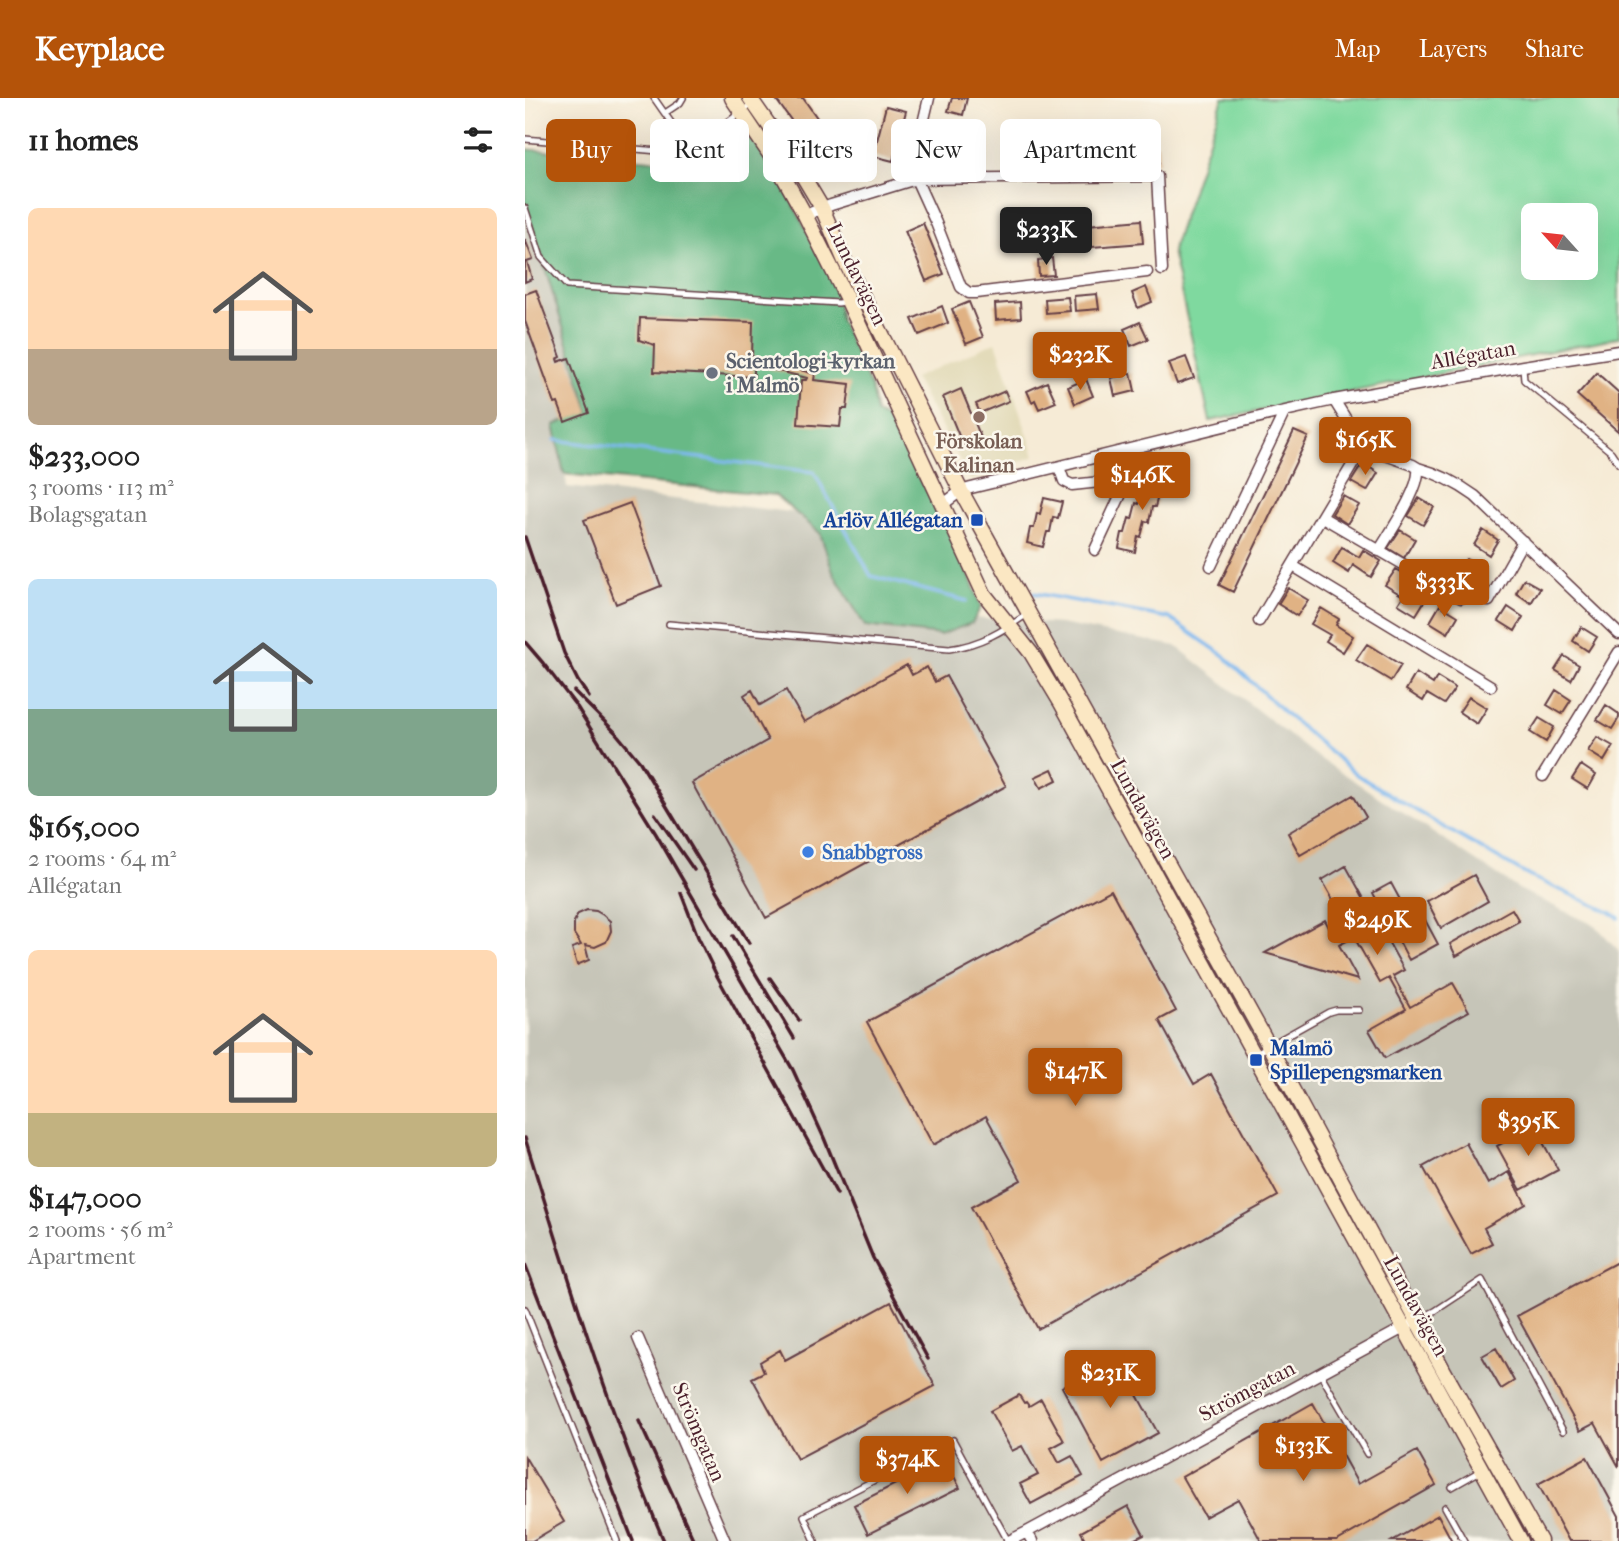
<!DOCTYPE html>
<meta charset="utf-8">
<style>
body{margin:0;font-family:"IM FELL French Canon",serif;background:#f2f2f2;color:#222;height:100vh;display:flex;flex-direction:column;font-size:26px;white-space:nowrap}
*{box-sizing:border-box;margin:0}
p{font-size:23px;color:#767676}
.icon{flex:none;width:38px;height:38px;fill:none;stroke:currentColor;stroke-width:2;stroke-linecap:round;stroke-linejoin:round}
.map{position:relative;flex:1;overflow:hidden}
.panel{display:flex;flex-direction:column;background:#fff;width:525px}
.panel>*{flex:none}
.top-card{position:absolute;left:21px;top:21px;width:665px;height:63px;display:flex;gap:14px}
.needle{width:46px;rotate:297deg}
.tools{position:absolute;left:996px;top:105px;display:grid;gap:14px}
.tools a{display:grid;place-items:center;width:77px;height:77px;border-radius:10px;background:#fff;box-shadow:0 7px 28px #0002;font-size:35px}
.price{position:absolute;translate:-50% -60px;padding:0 16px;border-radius:7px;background:#b45309;color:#fff;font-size:23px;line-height:46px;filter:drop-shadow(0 2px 4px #0008)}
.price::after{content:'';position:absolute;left:50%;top:42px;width:21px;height:16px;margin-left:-10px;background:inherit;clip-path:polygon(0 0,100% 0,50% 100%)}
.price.current{background:#222;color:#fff}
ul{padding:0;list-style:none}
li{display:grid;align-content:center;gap:14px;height:371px;padding:0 28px}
li span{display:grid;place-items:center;height:217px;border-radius:10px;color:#555}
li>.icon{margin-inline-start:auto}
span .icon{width:126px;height:126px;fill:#fffc;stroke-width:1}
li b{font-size:30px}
h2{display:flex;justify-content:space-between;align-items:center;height:84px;padding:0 28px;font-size:30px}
.tag{padding:0 24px;border-radius:10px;background:#fff;box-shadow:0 7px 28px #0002;font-size:24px;line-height:63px}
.tag.current{background:#b45309;color:#fff}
header{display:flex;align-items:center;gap:42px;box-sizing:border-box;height:98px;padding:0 35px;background:#b45309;color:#fff}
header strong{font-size:33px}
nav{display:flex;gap:38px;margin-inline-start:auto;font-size:24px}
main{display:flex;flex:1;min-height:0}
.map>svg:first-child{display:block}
.built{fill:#e3dbba}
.industrial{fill:#c6c5b8}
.green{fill:#7fd99f;stroke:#647c65;stroke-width:2;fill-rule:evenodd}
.forest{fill:#67b986;stroke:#586c58;stroke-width:2}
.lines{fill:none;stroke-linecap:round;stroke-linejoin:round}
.stream{stroke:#7eb8ef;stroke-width:3.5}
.building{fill:#e0b284}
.service-casing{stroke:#643e45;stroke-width:8}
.minor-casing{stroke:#643e45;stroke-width:13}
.secondary-casing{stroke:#643e45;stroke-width:17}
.service{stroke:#fff;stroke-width:5}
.minor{stroke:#fff;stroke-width:10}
.secondary{stroke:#fbe7c3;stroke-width:14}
.rail{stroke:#4a1f2b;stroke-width:3.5}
.worship-dot{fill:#6b7280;stroke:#fbf7ec;stroke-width:2.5}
.education-dot{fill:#8d6e63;stroke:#fbf7ec;stroke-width:2.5}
.transit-dot{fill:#1a4fb4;stroke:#fbf7ec;stroke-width:2.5}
.shop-dot{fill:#3f7fe0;stroke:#fbf7ec;stroke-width:2.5}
.labels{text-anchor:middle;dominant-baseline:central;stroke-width:5;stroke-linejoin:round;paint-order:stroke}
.street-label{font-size:21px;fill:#4a1f2b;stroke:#fbf7ec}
.worship-label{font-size:21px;font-weight:bold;fill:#5b616d;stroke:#fbf7ec;text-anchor:start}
.education-label{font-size:21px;font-weight:bold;fill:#785e54;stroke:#fbf7ec}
.transit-label{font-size:21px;font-weight:bold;fill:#164399;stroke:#fbf7ec;text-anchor:end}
.shop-label{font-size:21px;font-weight:bold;fill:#366cbe;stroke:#fbf7ec;text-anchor:start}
</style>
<header>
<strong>Keyplace</strong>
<nav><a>Map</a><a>Layers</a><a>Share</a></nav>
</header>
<main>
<section class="panel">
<h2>11 homes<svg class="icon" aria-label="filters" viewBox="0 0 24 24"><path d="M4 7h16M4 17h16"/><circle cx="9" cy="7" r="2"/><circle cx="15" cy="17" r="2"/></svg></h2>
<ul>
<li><span style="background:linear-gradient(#ffd9b3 65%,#b9a48a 0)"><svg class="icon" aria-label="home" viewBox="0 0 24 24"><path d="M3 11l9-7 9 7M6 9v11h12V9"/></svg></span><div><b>$233,000</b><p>3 rooms · 113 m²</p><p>Bolagsgatan</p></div></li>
<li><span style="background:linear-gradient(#bfe0f5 60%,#7fa58c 0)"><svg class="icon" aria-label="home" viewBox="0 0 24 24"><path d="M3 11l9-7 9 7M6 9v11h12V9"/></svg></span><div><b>$165,000</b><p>2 rooms · 64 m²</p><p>Allégatan</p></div></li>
<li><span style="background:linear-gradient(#ffd9b3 75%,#c2b280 0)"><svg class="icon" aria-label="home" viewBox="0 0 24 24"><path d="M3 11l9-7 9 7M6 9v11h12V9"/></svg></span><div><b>$147,000</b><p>2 rooms · 56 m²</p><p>Apartment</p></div></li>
</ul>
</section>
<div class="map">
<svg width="1094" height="1443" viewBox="0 0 1094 1443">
<rect width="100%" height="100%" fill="#fbf7ec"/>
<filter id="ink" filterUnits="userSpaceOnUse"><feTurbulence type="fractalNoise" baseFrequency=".0143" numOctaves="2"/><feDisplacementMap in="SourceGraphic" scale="14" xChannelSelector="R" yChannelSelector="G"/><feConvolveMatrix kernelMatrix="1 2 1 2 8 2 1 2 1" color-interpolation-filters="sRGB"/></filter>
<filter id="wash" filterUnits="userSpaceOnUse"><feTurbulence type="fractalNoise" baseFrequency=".00686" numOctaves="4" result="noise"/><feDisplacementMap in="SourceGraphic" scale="28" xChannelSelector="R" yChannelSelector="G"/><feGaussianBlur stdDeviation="1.57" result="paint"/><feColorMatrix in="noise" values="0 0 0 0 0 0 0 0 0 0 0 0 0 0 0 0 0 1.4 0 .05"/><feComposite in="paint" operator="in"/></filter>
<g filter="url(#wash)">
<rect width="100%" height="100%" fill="#f6ebd6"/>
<path class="built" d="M471,244l39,114 -64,24 -57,-102z"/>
<path class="industrial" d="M0,111l70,204 -37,15 9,59 250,28 95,99 148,10 116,22 137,108 207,136 76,36 23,25v590h-1094z"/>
<path class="green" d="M698,0h396v239l-409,84 -38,-170zM1008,117h52v53h-52z"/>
<path class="forest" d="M200,39l28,3 22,29 61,118 4,33 31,67 5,26 12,6 33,63 11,12 38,83 11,30 -9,16 -32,12 -75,-9 -32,-54 -13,-39 -45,-38 -211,-21 -10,-49 35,-13 -64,-209v-54l161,14z"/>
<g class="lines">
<path class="stream" d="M30,342l259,32 57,104 96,25
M508,495l136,25 54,37 63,59 71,61 83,50 89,51 81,36 9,6"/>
</g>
<g id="blocks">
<path class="building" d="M250,0h28l19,27 -4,2 14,19h25v19l-35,1 -23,-31 2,-1z
M427,0h15l-4,17 -15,-4z
M361,8l20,5 -13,50 -20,-5z
M491,45h23l1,20h-24z
M557,45l16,1 -1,15h-15z
M411,46l28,1 -1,17h-28z
M633,46l1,18 -20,1 -1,-17z
M616,122l2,23 -64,5 -2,-22z
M398,125l21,51 -18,7 -21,-50z
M0,141l8,21 -6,2 5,17 -7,3z
M527,160l2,17 -15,1 -1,-16z
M621,189l6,15 -14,6 -6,-15z
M11,192l25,67 -4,2 1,3 11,-4 20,55 -24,9 -7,-19 -3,1 -30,-83v-27z
M572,196l2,15 -24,2 -1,-15z
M543,199l2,14 -24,2 -1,-14z
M444,204l14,35 -17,7 -14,-35z
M495,204l1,16 -25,2 -1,-16z
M417,208l6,17 -29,12 -7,-16z
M115,220l113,4 -1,35 63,17 -1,6 36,4 -3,25h-5l-2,18 -42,-3 3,-44h5l1,-2 -53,-13v12l-100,-5 1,-27 -16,-5z
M615,224l8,17 -17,7 -7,-17z
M661,259l8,21 -17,6 -8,-21z
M606,275l4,18 -20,5 -4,-18z
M1072,275l22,20v39l-42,-37z
M561,281l7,17 -18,8 -7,-17z
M522,284l9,20 -17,7 -4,-9 -3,2 -5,-11z
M436,291l21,51 -18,8 -21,-51z
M480,293l4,10 -29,12 -4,-9z
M769,333l14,6 -75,155 -14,-7z
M838,365l15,10 -11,18 -16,-9z
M625,375l16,4 -3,16 -4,-1 -4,15h-3l-3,15 -4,-1 -4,16 -3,-1 -3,16 -16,-4 3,-15h3l4,-15 3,1 4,-16 3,1 4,-16 4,1z
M818,398l16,9 -12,19 -15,-10z
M519,400l18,4 -4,16 -5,-1 -3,15h-3l-4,15 -16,-4 3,-15h4l3,-15 3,1z
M894,400l15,9 -11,18 -15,-9z
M105,405l31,83 -45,18 -32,-84z
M875,432l15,9 -11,19 -16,-10z
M958,432l15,10 -9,15 -15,-10z
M817,449l17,10 4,-7 18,11 -10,16 -18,-12 -4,8 -16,-10z
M941,461l16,9 -9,14 -15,-9z
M871,471l17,10 -4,7 18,11 -11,18 -18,-11 5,-8 -18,-11z
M999,481l16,9 -9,15 -15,-10z
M763,490l20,12 -11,16 -19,-12z
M915,507l18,11 -10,17 -18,-11z
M983,509l15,10 -8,14 -16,-10z
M796,510l18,11 -3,6 17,11 -10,16 -17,-11 4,-6 -19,-11z
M1056,529l16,10 -9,14 -15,-10z
M842,546l34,21 -10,16 -35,-21z
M1039,558l15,9 -8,15 -16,-10z
M382,567l5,10 15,-8 8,15 11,-6 60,110 -240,132 -74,-135 76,-43 -24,-45 8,-5 8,15 26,-15 18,32z
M891,575l17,11 4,-7 18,11 -11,16 -17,-10 -4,7 -17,-11z
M1031,592l15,10 -9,14 -15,-9z
M944,599l18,11 -10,16 -18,-12z
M1081,607l13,9v4l-7,11 -15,-9z
M1014,620l15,9 -8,15 -16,-10z
M1072,639l16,9 -9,15 -16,-10z
M1056,667l15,10 -8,14 -16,-10z
M527,671l5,11 -16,8 -6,-11z
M828,697l13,22 -66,38 -12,-22z
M821,768l27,49 9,-5 -9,-17 18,-10 14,26 11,-6 22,41 -29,16 -25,-47 -9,5 29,52 -11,6 17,31 43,-24 16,28 -84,47 -16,-28 37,-21 -17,-31 -9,5 -26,-46 -15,8 19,35 -93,-27 60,-33 9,17 15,-9 -27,-48z
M949,777l14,26 -47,27 -14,-27z
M586,792l65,121 -17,9 35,64 17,-10 67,122 -240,133 -67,-122 50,-27 -35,-64 -53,29 -66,-123z
M987,811l7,12 -63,35 -6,-12z
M62,812l9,1 7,4 7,6 1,10 -5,11 -11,5 -10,-2 4,15 -12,5 -5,-17 9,-3 -7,-11v-12l4,-8z
M1009,1028l24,44 -37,20 -24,-44z
M941,1045l22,41 21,-12 17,32 -42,24 8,15 -21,11 -48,-87z
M1094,1163v206l-24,-44 -15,8 -63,-115z
M366,1204l44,84 -138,73 -45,-81 12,-6 -4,-10 20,-12 5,10z
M971,1250l18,33 -13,8 -19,-33z
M591,1259l42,76 -55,30 -41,-76z
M494,1297l5,8 2,-1 3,4 12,-7 23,42 -13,7 8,15 13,-7 11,20 -52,28 -11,-20 18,-9 -16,-29 -10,5 -22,-40z
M788,1305l45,81 59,-33 19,34 -99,56h-76l-23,-42 -33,18 -23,-40z
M0,1359l39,65 -32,19h-7z
M1062,1359l32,59v25h-50l-31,-57z
M420,1361l15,29 -92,46 -14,-29z
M603,1408l16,29 -12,6h-46l-5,-9z
M913,1417l14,26h-60z"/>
</g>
</g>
<g filter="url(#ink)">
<use href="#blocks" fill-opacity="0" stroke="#643e45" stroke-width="2"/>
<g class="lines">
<defs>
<path id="service" d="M129,0l23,33 7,21
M140,15l15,-10 3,-5
M0,41l155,14 12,-4 61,-46
M0,110l16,49 26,29 271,17 7,-1
M998,269l1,13 87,72 8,12
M144,526l280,25c31,-4 54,-18 80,-36
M731,955l73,-41 7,-2h23
M0,1211l92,232
M892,1222l18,-9 47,-31 81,151
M795,1275l47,81
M927,1389l30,-17
M920,1409l19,34
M290,1443l-11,-25 149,-76 55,101"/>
<path id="minor" d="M404,0l-15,63 2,18 20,44 25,64 8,6h7l171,-21
M280,117l26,-10 85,-26 241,-3 5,94
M838,349l50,18 5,3c3,20 -28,64 -39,83
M534,369l5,14 8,4 56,-6
M893,370c22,6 39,15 57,28l144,138
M417,407l19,-14 10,-3 314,-77 49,-11 189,-34 96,-15
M797,419l139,81
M570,452l33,-71
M686,468l74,-155
M768,468l198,120
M964,503l34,-60
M734,523l104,-174 -29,-47
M1018,678l76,-124
M113,1240l87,203
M484,1443l18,-9
M507,1443l-5,-9 382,-207"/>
<path id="secondary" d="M207,0l45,67 28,50 43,86 136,293 47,59 30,50 460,838
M225,0l44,63 28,47 22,51 117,232 308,555 175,325 96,170"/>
</defs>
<use href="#service" class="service-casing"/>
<use href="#minor" class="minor-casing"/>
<use href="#secondary" class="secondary-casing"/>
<use href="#service" class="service"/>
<use href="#minor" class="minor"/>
<use href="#secondary" class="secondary"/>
<path class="rail" d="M0,439l39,116 14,28 11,16
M0,544l18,21 34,44 79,127 137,236 31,68 49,120 55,101
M49,593l41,41 25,30 109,181
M130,716l39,56
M156,795l17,44 19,39 120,218
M208,838l61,102
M245,880l29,42
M0,1040c42,136 83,272 139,403
M0,1166l108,277
M114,1323l55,120"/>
</g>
</g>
<circle class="worship-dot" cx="187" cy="275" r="7"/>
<circle class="education-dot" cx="454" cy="319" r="7"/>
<g class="transit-dot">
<rect x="445" y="415" width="14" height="14" rx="3.5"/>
<rect x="724" y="955" width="14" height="14" rx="3.5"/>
</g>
<circle class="shop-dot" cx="283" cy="754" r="7"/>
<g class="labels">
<g class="street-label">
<text transform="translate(332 176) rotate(64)">Lundavägen</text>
<text transform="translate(948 257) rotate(-10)">Allégatan</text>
<text transform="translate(618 711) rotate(61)">Lundavägen</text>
<text transform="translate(891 1208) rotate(61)">Lundavägen</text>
<text transform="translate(722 1293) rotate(-28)">Strömgatan</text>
<text transform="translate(174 1334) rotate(67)">Strömgatan</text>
</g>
<g class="worship-label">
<text x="201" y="263">Scientologi-kyrkan<tspan x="201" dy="24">i Malmö</tspan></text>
</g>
<g class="education-label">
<text x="454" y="343">Förskolan<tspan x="454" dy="24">Kalinan</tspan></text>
</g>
<g class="transit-label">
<text x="438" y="422">Arlöv Allégatan</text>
<text x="745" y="950" text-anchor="start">Malmö<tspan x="745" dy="24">Spillepengsmarken</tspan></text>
</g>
<g class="shop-label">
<text x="297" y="754">Snabbgross</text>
</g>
</g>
</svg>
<div class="tools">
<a><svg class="needle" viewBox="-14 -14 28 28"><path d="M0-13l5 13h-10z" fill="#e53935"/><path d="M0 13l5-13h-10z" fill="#767676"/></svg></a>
</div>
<b class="price current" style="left:521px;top:169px">$233K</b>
<b class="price" style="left:555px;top:294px">$232K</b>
<b class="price" style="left:840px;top:379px">$165K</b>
<b class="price" style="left:617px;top:414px">$146K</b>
<b class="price" style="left:919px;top:521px">$333K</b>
<b class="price" style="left:852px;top:859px">$249K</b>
<b class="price" style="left:550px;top:1010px">$147K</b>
<b class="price" style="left:1003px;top:1060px">$395K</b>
<b class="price" style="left:585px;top:1312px">$231K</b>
<b class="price" style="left:778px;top:1385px">$133K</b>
<b class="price" style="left:382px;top:1398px">$374K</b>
<div class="top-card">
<a class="tag current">Buy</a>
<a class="tag">Rent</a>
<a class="tag">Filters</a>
<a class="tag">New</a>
<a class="tag">Apartment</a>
</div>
</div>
</main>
